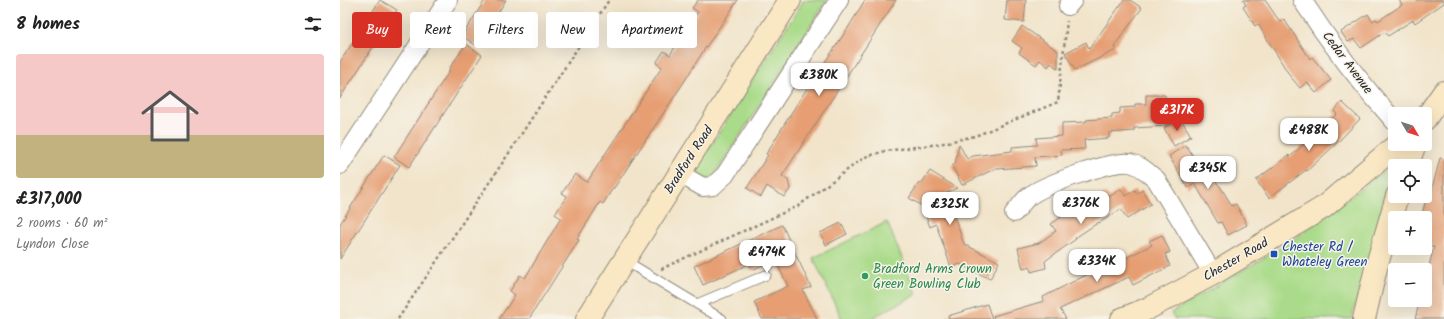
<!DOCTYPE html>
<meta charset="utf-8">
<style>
body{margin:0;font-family:Kalam,sans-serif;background:#f6f6f6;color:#222;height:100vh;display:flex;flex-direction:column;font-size:15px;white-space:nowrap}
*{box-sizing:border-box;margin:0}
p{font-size:13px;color:#767676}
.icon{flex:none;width:22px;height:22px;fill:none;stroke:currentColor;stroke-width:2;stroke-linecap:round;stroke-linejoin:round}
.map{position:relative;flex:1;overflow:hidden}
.details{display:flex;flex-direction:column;background:#fff;width:340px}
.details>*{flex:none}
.banner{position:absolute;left:12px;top:12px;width:380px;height:36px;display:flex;gap:8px}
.needle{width:26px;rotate:129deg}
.fabs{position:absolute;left:1048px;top:107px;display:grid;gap:8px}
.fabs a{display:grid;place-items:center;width:44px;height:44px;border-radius:4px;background:#fff;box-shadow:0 4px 16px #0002;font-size:20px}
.price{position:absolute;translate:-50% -34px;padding:0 9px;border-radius:8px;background:#fff;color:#222;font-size:13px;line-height:26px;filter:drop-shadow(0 1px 2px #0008)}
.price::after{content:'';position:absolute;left:50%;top:24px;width:12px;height:9px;margin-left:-6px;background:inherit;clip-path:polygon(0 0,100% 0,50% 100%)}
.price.current{background:#d93025;color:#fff}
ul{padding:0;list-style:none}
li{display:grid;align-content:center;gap:8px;height:212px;padding:0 16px}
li+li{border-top:1px solid #e0e0e0}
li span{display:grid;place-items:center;height:124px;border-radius:4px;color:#555}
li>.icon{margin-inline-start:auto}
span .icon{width:72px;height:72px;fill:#fffc;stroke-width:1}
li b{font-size:17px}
h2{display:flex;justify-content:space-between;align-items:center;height:48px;padding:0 16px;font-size:17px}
.chip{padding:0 14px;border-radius:4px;background:#fff;box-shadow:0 4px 16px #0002;font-size:14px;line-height:36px}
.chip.current{background:#d93025;color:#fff}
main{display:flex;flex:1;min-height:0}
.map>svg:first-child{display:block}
.green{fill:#aadb8a;stroke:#6a835a}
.building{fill:#e69e72}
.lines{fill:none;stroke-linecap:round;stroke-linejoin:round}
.service-casing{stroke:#8e887a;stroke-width:11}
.minor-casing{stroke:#8e887a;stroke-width:20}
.secondary-casing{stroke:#8e887a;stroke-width:24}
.path{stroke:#8e887a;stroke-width:2.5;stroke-dasharray:3 3;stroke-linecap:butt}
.service{stroke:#fff;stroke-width:9}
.minor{stroke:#fff;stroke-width:18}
.secondary{stroke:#fae7c3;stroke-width:22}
.transit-dot{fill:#1a4fb4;stroke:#f7f3e8;stroke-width:1.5}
.leisure-dot{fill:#2e9e5b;stroke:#f7f3e8;stroke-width:1.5}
.labels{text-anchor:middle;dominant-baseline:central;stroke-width:3;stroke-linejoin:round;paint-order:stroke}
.street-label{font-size:13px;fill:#2b2b2b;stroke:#f7f3e8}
.transit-label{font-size:13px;fill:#164399;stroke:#f7f3e8;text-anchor:start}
.leisure-label{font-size:13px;fill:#27864d;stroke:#f7f3e8;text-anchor:start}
</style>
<main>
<section class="details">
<h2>8 homes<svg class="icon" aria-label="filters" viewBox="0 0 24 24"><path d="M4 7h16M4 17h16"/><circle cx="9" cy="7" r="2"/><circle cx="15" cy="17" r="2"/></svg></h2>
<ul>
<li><span style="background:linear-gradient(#f6c9c9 65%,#c2b280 0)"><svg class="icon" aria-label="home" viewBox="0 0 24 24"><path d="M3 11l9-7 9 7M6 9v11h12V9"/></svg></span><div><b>£317,000</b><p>2 rooms · 60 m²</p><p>Lyndon Close</p></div></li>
</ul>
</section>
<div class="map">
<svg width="1104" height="319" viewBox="0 0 1104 319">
<rect width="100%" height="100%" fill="#f7f3e8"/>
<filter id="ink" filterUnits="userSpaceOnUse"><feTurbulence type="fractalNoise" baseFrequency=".025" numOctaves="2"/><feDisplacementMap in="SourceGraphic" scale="8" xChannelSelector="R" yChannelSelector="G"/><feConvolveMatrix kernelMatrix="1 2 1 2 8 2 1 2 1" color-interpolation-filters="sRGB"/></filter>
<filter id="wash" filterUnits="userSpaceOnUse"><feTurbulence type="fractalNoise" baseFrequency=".012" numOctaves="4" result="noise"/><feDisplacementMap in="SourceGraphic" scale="16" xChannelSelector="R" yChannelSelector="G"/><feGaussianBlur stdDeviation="0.9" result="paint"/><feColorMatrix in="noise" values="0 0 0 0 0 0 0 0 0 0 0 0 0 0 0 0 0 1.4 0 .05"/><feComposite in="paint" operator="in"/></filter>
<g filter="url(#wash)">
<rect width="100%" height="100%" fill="#f1e4ca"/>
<path class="green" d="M464,0h23l-112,174 -8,6 -8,-3 -2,-10z
M1047,169l8,2 -44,148h-176l-4,-6 121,-72z
M547,222l30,72 -47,25h-28l-29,-61z"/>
<g id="blocks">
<path class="building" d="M40,0l17,10 -57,88v-36z
M145,0h21l-29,46 -15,-10z
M358,0h40l-34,50 -22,35 -68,103h-1l-10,16 -3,-2 -23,37 2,1 -50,79h-30l16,-24 -5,-4 10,-16 5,3 36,-60 -6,-4 12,-18 -5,-3 13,-19 12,8 75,-115 -6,-4 8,-12 6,4 28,-43 -6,-4z
M525,0h31l-114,176 6,4 2,9 -6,8 -17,-11 -6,11 -14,-9 21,-33 -2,-1 34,-55 48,-71z
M667,0h19l-2,22 -19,-2z
M784,0h6l12,8 -27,37 1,5 -41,20 -10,-17 21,-11 3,7z
M903,0h22l15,22 4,-3 26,40 2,-2 19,23 -15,13 -9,-11 -7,6 -10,-12 -32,-52 -3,2 -12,-19 3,-2z
M1059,0h45v3l-29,20 -2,-3 -25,16 -3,-4 -24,16 -7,-9 -6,3 -7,-10 27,-18 4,7 4,-2 2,2 24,-16z
M682,26l36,25v18l-7,-6 -3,4 -8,-7 -4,5 -17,-12 3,-5 -10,-7z
M126,44l16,11 -73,112 -15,-10 56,-87 -1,-1z
M806,95h19l2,31 -33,2v3l-25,2v5l-25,2 1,9 -24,1 1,5 -27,2 1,9 -38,3v-2l-36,18 -10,-19 3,-2 4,-20 8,15 6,-3 39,-5v-4l25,-2 -1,-7 26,-2v-13l24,-1v-2l26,-2v-4l8,-1v-5l15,-1v-3h11z
M1002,102l18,17 -22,23 -31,29 -1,-1 -37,28 -13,-18 33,-25 1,2 47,-43 -3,-3z
M841,119l10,17 -17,10 -10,-18z
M846,145l14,22 5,-3 14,22h1l12,20 4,-2 11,21 -19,10 -7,-13 -3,1 -23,-39 -7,4 -19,-32z
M44,155l16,10 -60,94v-35z
M1100,158l4,1v160h-29l5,-19h5v-19l9,-34 -9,-2v-27h-4l4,-15 6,-10z
M590,171l27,17 -11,5 18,51 35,18 -9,17 -30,-15 -9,3 -15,-43 -6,3 -8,-21 -13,-8 10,-15 2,1z
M781,189l5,7 9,-6 2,4 5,-4 9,14 -24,15 -6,-10 -22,14v-1l-24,16 1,1 -31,22 1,7 -15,4 -1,-5 -7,2 -5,-21 21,-5 17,-12 -5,-7 32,-22 2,4 21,-13 3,4z
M501,223l6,11 -21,11 -6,-12z
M442,225l29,62 -8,3 14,29h-55l-8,-17 34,-16 -13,-27 -23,11 -3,-6 -46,21 -9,-19z
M822,235l8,17 -5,2 5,12 -37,19 -4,-8 -69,32 6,10h-72l-1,-3 51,-15 -1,-4 65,-33 1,2 43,-21 -3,-4z
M647,304l5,15h-43l-1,-3z"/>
</g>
</g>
<g filter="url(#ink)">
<use href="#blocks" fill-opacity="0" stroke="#8e887a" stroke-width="1"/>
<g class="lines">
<defs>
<path id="service" d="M284,260l98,59
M357,304l69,-29"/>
<path id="minor" d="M962,0c28,43 59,84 93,122
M728,6l5,-6
M0,165l108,-165
M340,174l23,13 10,-1 12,-11 114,-175
M674,213c5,-5 9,-12 14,-16 15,-12 84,-37 102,-34 11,2 18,10 26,16l57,95"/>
<path id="secondary" d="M1085,119l19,-27
M1067,166l8,-22
M247,319l203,-319
M782,319l25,-10 66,-35 111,-67 74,-63
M1024,319l12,-51 21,-72"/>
</defs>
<use href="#service" class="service-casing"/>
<use href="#minor" class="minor-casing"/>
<use href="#secondary" class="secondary-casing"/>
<path class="path" d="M321,269l137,-63 67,-49 20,-6 54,-7 36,-8 83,-34 9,-81
M58,319l113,-169 98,-150"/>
<use href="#service" class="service"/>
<use href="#minor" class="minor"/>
<use href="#secondary" class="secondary"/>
</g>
</g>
<rect class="transit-dot" x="930" y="250" width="8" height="8" rx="2"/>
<circle class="leisure-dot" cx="525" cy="276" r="4"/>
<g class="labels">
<g class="street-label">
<text transform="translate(1007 63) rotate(53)">Cedar Avenue</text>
<text transform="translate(349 160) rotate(-57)">Bradford Road</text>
<text transform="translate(896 260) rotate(-30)">Chester Road</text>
</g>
<g class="transit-label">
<text x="942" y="247">Chester Rd /<tspan x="942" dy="15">Whateley Green</tspan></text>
</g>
<g class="leisure-label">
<text x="533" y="269">Bradford Arms Crown<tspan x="533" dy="15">Green Bowling Club</tspan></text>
</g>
</g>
</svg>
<div class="fabs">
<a><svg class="needle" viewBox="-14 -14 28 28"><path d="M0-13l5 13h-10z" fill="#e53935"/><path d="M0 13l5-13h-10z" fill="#767676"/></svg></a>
<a><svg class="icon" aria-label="locate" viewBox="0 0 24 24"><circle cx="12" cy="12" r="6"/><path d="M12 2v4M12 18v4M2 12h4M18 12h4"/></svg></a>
<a>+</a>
<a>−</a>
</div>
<b class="price" style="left:479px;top:97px">£380K</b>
<b class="price current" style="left:837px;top:132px">£317K</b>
<b class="price" style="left:969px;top:152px">£488K</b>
<b class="price" style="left:868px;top:190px">£345K</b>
<b class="price" style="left:741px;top:225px">£376K</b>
<b class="price" style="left:610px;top:226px">£325K</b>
<b class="price" style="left:427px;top:274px">£474K</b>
<b class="price" style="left:757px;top:283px">£334K</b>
<div class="banner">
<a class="chip current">Buy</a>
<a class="chip">Rent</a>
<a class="chip">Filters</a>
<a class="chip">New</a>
<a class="chip">Apartment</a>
</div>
</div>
</main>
